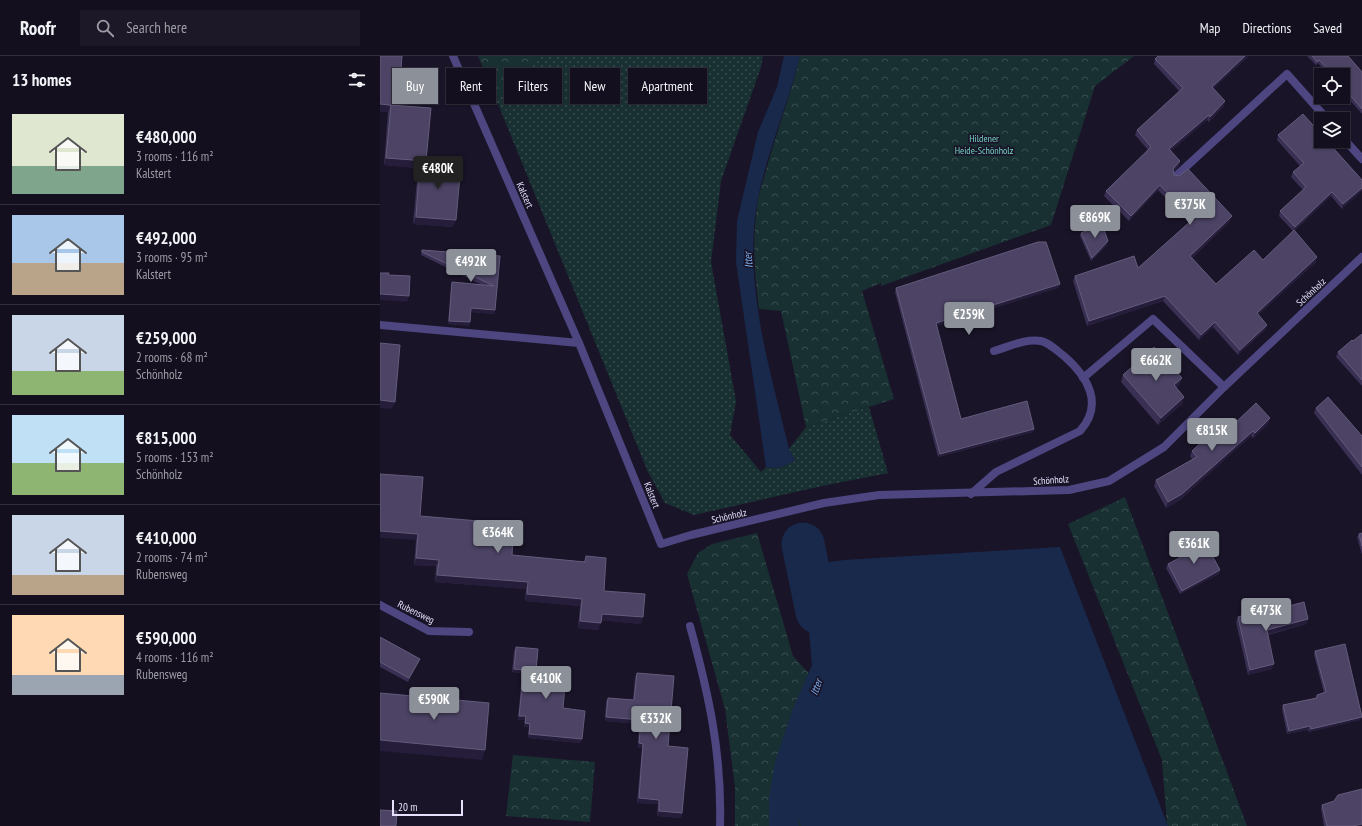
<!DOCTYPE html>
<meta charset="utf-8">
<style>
body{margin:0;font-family:"PT Sans Narrow",sans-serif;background:#1c1827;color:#f1f3f6;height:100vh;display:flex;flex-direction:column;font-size:15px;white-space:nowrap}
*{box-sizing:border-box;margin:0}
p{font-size:13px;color:#9d9ca4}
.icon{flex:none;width:22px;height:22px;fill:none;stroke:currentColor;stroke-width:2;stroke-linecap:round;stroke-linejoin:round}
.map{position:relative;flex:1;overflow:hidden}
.sheet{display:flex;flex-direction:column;background:#130f1e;width:380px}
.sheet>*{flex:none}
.top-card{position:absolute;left:12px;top:12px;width:380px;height:36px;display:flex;gap:8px}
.tools{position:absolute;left:934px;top:12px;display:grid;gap:8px}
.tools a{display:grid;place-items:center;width:36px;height:36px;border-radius:0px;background:#130f1e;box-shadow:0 1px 3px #0004,0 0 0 1px #322f3c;font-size:20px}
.scale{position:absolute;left:12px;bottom:10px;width:71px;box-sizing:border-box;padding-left:4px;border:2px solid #e5e0fb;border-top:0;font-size:11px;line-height:14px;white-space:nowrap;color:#e5e0fb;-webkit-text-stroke:3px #191428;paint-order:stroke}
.price{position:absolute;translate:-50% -34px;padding:0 9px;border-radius:4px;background:#8c9099;color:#fff;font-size:13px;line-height:26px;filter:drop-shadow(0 1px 2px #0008)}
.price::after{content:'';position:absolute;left:50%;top:24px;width:12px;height:9px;margin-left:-6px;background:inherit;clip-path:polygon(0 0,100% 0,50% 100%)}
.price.on{background:#222;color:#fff}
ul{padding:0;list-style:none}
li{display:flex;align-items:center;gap:12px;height:100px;padding:0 12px}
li+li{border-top:1px solid #322f3c}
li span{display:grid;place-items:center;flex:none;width:112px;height:80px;border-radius:0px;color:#555}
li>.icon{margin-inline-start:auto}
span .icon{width:48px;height:48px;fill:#fffc;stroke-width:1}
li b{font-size:17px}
h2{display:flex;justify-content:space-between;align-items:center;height:48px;padding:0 12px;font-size:17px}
.pill{padding:0 14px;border-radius:0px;background:#130f1e;box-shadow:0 1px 3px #0004,0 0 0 1px #322f3c;font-size:14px;line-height:36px}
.pill.on{background:#8c9099;color:#fff}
header{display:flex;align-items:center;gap:24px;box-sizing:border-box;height:56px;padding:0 20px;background:#130f1e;border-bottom:1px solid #322f3c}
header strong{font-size:19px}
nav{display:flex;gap:22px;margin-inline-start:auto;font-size:14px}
.search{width:280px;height:36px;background:#1c1827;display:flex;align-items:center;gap:10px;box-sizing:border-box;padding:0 14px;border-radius:0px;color:#9d9ca4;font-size:15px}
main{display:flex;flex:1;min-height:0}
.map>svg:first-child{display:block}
.grass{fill:url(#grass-dots)}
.forest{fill:url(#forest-crowns)}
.water{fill:#19294c}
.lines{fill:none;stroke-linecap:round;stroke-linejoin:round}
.river{stroke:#19294c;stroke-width:43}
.service{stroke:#4d4680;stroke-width:8}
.minor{stroke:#4d4680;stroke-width:8}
.wall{fill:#3a3053}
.shaded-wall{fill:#251d3a}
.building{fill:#4c4365;stroke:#645c7c}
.labels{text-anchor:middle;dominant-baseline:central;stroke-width:3.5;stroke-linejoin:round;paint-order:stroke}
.park-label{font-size:10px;fill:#74d2c2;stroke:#191428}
.street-label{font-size:10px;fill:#e5e0fb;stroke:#191428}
.water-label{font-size:11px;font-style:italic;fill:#7cafec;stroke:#191428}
</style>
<header>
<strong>Roofr</strong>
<div class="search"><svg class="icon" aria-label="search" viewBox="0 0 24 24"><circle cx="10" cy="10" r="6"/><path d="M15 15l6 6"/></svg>Search here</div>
<nav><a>Map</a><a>Directions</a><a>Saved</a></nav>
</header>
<main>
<section class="sheet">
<h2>13 homes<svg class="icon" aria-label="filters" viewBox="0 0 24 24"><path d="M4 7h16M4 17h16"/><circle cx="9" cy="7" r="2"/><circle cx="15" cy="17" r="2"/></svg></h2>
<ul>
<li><span style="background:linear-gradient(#dfe7d0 65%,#7fa58c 0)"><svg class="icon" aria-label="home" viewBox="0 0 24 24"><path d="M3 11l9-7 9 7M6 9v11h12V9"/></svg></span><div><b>€480,000</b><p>3 rooms · 116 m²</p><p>Kalstert</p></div></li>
<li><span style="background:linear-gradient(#a9c7e8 60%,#b9a48a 0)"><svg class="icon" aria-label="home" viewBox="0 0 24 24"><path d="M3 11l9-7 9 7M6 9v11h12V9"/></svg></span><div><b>€492,000</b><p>3 rooms · 95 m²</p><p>Kalstert</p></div></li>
<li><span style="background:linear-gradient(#c9d6e8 70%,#8fb573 0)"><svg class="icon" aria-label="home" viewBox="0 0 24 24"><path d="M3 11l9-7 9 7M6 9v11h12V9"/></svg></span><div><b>€259,000</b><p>2 rooms · 68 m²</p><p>Schönholz</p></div></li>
<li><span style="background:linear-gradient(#bfe0f5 60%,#8fb573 0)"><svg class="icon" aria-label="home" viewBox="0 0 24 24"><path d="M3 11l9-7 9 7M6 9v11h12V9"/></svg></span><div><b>€815,000</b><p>5 rooms · 153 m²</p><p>Schönholz</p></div></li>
<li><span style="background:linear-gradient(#c9d6e8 75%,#b9a48a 0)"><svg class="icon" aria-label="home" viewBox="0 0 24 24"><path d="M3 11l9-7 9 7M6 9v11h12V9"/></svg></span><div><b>€410,000</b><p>2 rooms · 74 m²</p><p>Rubensweg</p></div></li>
<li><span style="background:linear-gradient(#ffd9b3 75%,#9aa5b1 0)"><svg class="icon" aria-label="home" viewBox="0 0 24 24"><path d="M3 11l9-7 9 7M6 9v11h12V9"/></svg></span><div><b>€590,000</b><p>4 rooms · 116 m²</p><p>Rubensweg</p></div></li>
</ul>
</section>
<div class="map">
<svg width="982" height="770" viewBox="0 0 982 770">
<defs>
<pattern id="grass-dots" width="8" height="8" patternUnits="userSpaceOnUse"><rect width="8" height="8" fill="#183031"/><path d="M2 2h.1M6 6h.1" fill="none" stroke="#394e50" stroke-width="1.8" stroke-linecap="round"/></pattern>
<pattern id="forest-crowns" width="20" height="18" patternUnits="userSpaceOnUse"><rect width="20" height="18" fill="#183031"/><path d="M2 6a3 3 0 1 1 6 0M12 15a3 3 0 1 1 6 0" fill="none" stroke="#394e50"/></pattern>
</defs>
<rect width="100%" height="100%" fill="#191428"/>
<path class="grass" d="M162,0h221l-2,11 -40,114 -10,81 25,139 -6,34 31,37 5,-5 13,1 16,-7 -6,-12 17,-22 63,-20 19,66 -66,13 -128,29 -29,-12 -17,-31 -152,-373z"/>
<path class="forest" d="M98,0h64l-46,43z
M420,0h334l-39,30 -44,139 -170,61v-3l-19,8 32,108 -88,28 -25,-116 -22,-2c-5,-37 -7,-72 -1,-109 2,-11 6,-22 9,-33 10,-37 24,-73 33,-111z
M745,441l122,329h-80l-5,-66 -94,-236z
M377,477l36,123 127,139 1,31h-186v-39l-10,-78 -38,-135 11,-21 14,-9z
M133,699l82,7 -5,60 -84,-6z"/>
<path class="water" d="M404,0h16c-12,48 -32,94 -42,142 -16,84 12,171 31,251l6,12 -16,7 -13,-1 -30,-205 1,-41 21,-89 19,-45z
M680,491l108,279h-367l-4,-13 2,13h-30v-28l6,-36 18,-53 19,-44 -6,-69 -6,-32 -6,-8 18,-5 4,13 28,-4z"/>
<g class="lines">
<path class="river" d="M423,488l14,68"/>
<path class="service" d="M963,82l19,21
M796,120l111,-102 40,45
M703,322l70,-59 71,68
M591,438l25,-22 84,-41c24,-27 8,-54 -16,-75 -7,-5 -14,-13 -23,-15 -15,-3 -33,6 -47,10"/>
<path class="minor" d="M73,0l126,287 82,201 30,-9 133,-32 55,-8 190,-5 40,-9 55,-34 60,-60 138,-130
M0,269l199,18
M0,549l49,26 40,1
M310,570c19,69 32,128 30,200"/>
</g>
<path class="wall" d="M0,0l18,50 28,56 27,65 -40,-3 5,-56 -34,-3 4,-53h-8z
M869,0l-36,32 12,13 -1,5 -15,16 -2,-2 -36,31 9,10 -1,5 -6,6 1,3 56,46 -38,37 24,26 47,-24 30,-29 -14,-15 1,-5 23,-21 -12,-13 2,-5 7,-6 -23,-26 1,-5 84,45 -20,29 -11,-13 -37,35 22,31 -58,53 9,10 -2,5 -27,25 -25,-28 -14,13 -36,-39 -76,25 -14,-45 2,-5 63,-8 51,-45 -31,-33 -29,31 -25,-25 2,-5 42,-41 -13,-15 2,-5 42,-39 -25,-27 1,-5z
M927,0h41l14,16v42l-19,-22v-17h-15l-10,-12 -2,2z
M701,177l26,12 -16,16 -11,-25z
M42,194l78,6 -5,54 -1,4 -23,-2 -1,10 -1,4 -21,-2 3,-38 1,-4 30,3 -61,-30z
M680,228l-2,4 -122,38 25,93 73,10 -1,3 -95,25 -43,-165 1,-4z
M982,278v52l-26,-29 2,-5 15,-11z
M743,319l59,3 -3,7 -3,3 8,9 -2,7 -24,21 -37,-43z
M936,352l46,28v39l-48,-62z
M890,362l-2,6 -15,14 -2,-2 -71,64 -14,8 -12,-22 2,-6 36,-21 -2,-3 2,-5 41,-26z
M40,460l92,39 72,7 2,-6 18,35 37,33 -40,-4 -3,10 -20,-2 2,-22 -55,-5 1,-12 -91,-7 1,-16 -22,-1 2,-25z
M982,477v22l-5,-18 2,-3z
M807,490l32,28 -39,20 -14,-26 2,-4 19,-10 -2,-4z
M883,557l45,6 -2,5 -38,11 4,34 -24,6 -12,-53 2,-5z
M0,581l40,22 -12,23 -28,-15z
M136,591l20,24 27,37 18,35 -53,-5 1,-11h-5l1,-7h-7l4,-47 -10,-1 2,-21z
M935,595l45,69 -51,12 -1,-2 -21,4 -5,-25 1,-4 32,-7 2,-3 7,-2 -10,-38z
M257,617l31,73 14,67 -1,5 -24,-2 1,-12 -21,-1 5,-55h-4l1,-24 -34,-3 1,-19 2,-4 25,2 2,-23z
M954,745l28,25h-38l-3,-17 1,-4z"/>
<path class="shaded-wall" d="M865,0h4l-39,36 2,-5z
M845,45l-1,5 -15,16 1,-5z
M0,48l18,2 -7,-1 -3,7h-8z
M829,59l-2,5 -39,34 1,-5z
M6,102l34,3 -2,7 -34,-3z
M800,105l-1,5 -8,8 2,-5z
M780,129l-2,5 -29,31 2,-5z
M982,132v3l-20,18 1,-5z
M952,136l-1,4 -38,35 2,-4z
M852,160l-2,5 -42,40 2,-5z
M36,161l40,3 -3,7 -40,-3z
M728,185l-1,4 -16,16 1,-3z
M937,201l-1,5 -61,56 2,-5z
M680,228l-2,4 -124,39 2,-4z
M0,238l29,2 -2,6 -27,-2z
M785,240l-2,5 -76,25 2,-5z
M91,252l24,2 -1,4 -24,-2z
M69,265l21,1 -1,4 -21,-2z
M835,266l-2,5 -14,13 2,-5z
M887,269l-2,5 -27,25 2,-5z
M802,322l-3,7 -8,7 3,-7z
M804,341l-2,7 -24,21 3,-7z
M0,344l15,2 -3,7 -12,-1z
M890,362l-2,6 -15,14 2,-5z
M654,373l-1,3 -95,25 2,-3z
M873,375l-2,5 -71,64 -14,8 2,-6z
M0,475l38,3 -2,6 -36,-2z
M36,502l23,2 -3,6 -22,-1z
M840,514l-1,4 -39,20 2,-3z
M57,519l91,7 -2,7 -91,-7z
M147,538l55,5 -2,7 -55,-5z
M222,558l41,3 -2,7 -42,-4z
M928,563l-2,5 -41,11 2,-5z
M200,565l21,2 -3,7 -20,-2z
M894,608l-2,5 -24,6 2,-5z
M134,613l10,1 -2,3 -10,-1z
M139,660h7l-1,4h-7z
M226,661l35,3 -2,4 -34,-3z
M982,661l-2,3 -51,12 2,-3z
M145,667l5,1 -1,3h-5z
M930,670l-2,4 -21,4 2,-3z
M149,678l53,5 -1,4 -53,-5z
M0,684l105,10 -3,10 -102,-9z
M259,687l4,1 -1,4h-4z
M259,742l20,2 -1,4 -21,-1z
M279,755l23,2 -1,5 -24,-2z
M982,768v2h-9z"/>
<path class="building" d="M0,0h22l-4,50 -18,-2z
M778,0h87l-33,31 13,14 -15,16 -1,-2 -40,34 11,12 -7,8 1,6 5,1 9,-7 44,47 -42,40 26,28 38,-34 9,10 31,-30 23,27 -60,56 10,12 -27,25 -25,-28 -14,13 -36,-39 -76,25 -14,-45 59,-20 4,12 54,-48 -32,-35 -29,31 -25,-25 45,-44 -14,-17 46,-42 -28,-29z
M932,0h36l14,16v37l-19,-22v-12h-10l-14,-15 -2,2z
M11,49l40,3 -5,53 -40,-3z
M923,58l18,20v7h6l35,39v8l-19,16 -11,-12 -37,35 -15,-16 26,-24 -13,-15 11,-9 -26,-28z
M40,105l41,3 -5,56 -40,-3z
M722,168l6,17 -16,17 -11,-25z
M658,186h8l14,42 -124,39 25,96 66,-18 7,28 -94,25 -44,-166z
M42,194l78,6 -5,54 -24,-2 -1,14 -21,-1 3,-39 42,4 -72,-34z
M0,217h9l-1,2 22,1 -1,20 -29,-2z
M982,278v46l-24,-28 14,-12 1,1z
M0,287l20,2 -5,57 -15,-2z
M774,291l28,31 -8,7 10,12 -23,21 -38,-43z
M948,341l34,39v31l-46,-59z
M876,347l14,15 -15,15 -2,-2 -71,63 -14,8 -12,-22 41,-23 -5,-6 35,-33 6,7z
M0,418l43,3 -3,39 94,8 -2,31 73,7 1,-6 20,2 -2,33 41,3 -2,23 -41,-3 -1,9 -21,-2 2,-22 -55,-5 1,-12 -91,-7 2,-15 -23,-2 2,-24 -38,-3z
M982,477v13l-3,-12z
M823,482l17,32 -38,21 -14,-27 22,-12 -3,-6z
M924,546l4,17 -41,11 7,34 -24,6 -12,-53 25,-7v3z
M0,581l40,22 -11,19 -29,-16z
M965,588l17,73 -51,12 -1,-3 -21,5 -6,-26 34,-7v-3l9,-3 -11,-41z
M136,591l22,2 -2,22 30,3 -3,34 22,3 -3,28 -53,-5 1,-10 -5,-1 1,-7h-7l5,-46 -10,-1z
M257,617l37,3 -6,70 20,2 -6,65 -23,-2v-11l-20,-2 4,-54 -4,-1 2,-23 -35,-3 2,-19 26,2z
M0,637l109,10 -4,47 -105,-10z
M982,733v35l-9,2h-26l-5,-21 12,-4 4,-6z
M0,754l17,1 -1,15h-16z"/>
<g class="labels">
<g class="park-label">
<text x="604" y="82">Hildener<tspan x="604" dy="12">Heide-Schönholz</tspan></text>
</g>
<g class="street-label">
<text transform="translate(145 139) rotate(66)">Kalstert</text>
<text transform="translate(931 236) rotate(-43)">Schönholz</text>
<text transform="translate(671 424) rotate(-4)">Schönholz</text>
<text transform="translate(272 439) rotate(68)">Kalstert</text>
<text transform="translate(349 460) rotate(-13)">Schönholz</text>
<text transform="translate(36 556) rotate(26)">Rubensweg</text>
</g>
<g class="water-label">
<text transform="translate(368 204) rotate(-95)">Itter</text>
<text transform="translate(436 631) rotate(-70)">Itter</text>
</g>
</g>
</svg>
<div class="tools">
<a><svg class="icon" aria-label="locate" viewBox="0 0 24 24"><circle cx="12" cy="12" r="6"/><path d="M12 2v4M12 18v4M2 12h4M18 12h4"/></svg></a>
<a><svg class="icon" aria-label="layers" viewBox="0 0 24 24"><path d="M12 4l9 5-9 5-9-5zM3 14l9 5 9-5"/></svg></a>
</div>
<div class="scale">20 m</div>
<b class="price on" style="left:58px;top:134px">€480K</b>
<b class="price" style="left:810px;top:170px">€375K</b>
<b class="price" style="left:715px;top:183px">€869K</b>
<b class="price" style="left:91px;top:227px">€492K</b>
<b class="price" style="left:589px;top:280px">€259K</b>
<b class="price" style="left:776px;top:326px">€662K</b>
<b class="price" style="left:832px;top:396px">€815K</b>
<b class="price" style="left:118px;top:498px">€364K</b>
<b class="price" style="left:814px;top:509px">€361K</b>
<b class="price" style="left:886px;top:576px">€473K</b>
<b class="price" style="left:166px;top:644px">€410K</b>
<b class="price" style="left:54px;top:665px">€590K</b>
<b class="price" style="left:276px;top:684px">€332K</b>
<div class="top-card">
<a class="pill on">Buy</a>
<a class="pill">Rent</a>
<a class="pill">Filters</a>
<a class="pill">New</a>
<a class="pill">Apartment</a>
</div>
</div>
</main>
